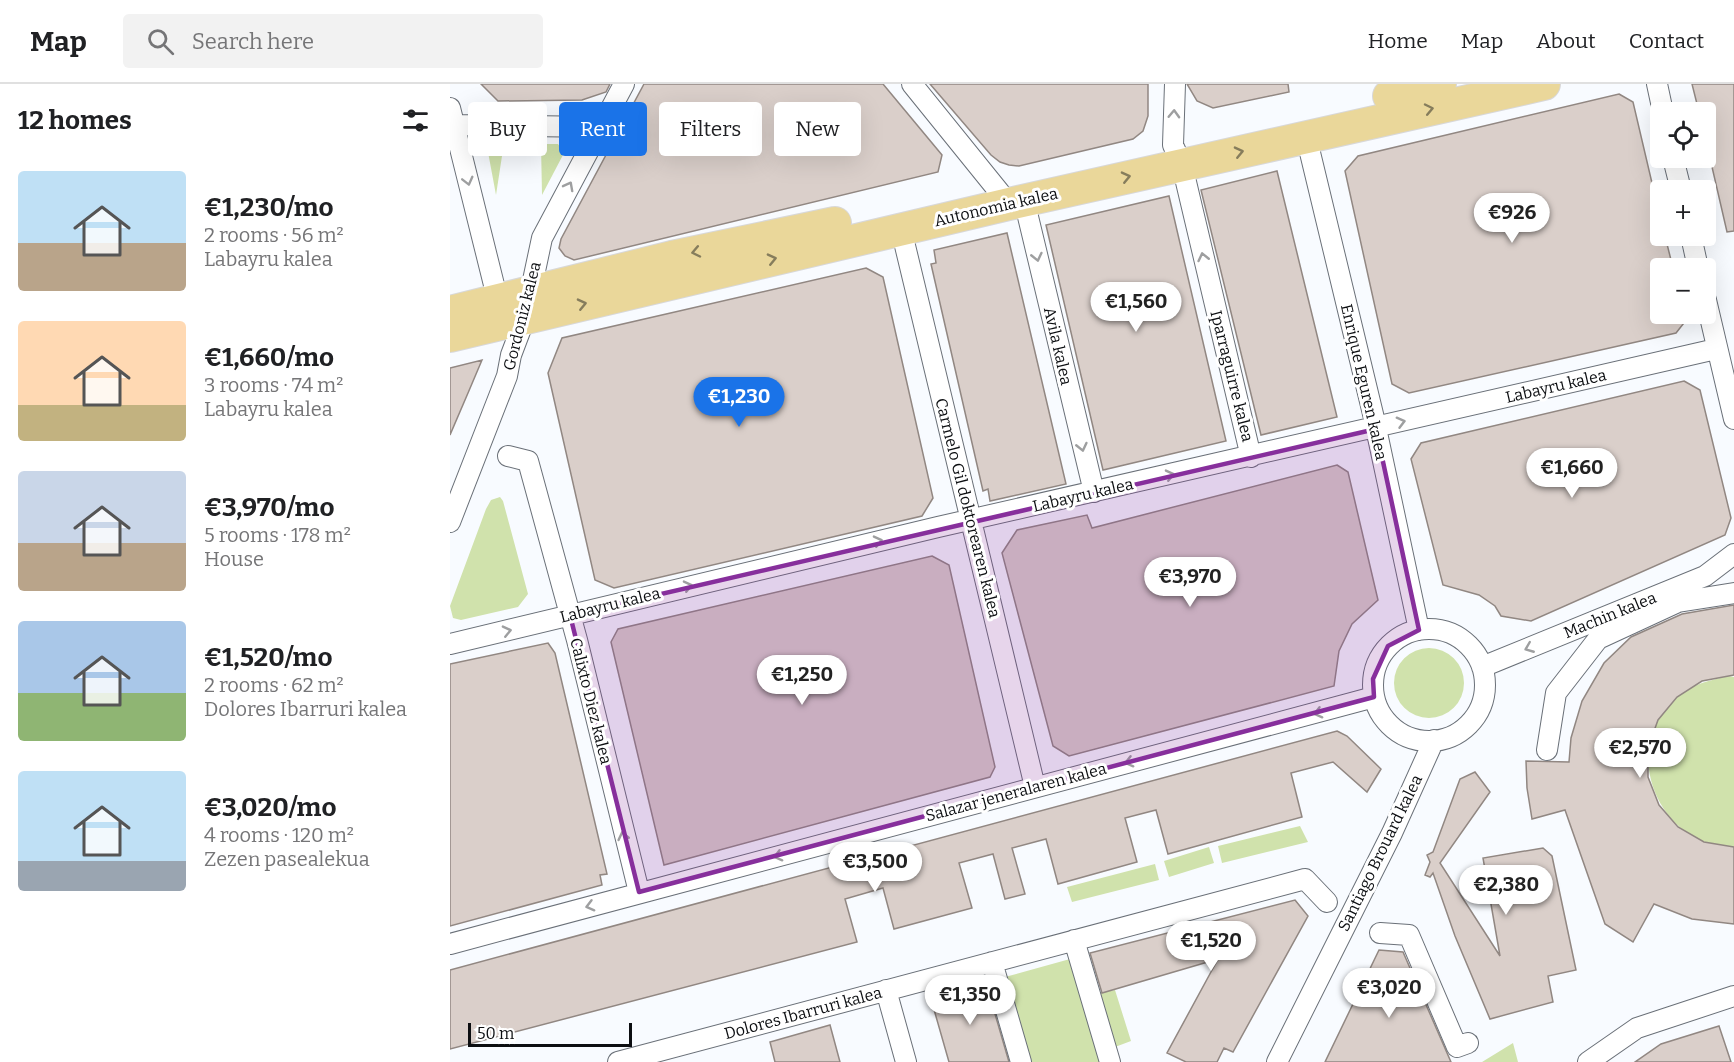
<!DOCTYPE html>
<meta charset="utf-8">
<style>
body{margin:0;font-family:Bitter,serif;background:#f2f2f2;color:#202124;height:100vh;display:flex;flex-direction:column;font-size:22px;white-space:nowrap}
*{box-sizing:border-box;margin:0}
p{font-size:20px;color:#757577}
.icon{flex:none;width:33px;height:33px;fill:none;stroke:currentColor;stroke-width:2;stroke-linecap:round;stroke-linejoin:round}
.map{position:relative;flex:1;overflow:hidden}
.side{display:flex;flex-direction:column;background:#fff;width:450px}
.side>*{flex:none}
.hud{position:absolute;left:18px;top:18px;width:570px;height:54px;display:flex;gap:12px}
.controls{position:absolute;left:1200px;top:18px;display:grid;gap:12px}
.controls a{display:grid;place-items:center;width:66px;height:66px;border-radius:6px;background:#fff;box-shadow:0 6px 24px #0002;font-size:30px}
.scale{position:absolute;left:18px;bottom:15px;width:164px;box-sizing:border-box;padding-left:6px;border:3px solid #0c0e11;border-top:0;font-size:16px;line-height:21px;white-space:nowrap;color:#0c0e11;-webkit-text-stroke:4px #fff;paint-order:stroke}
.price{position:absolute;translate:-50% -51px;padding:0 14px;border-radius:21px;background:#fff;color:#222;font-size:20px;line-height:39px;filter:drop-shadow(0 2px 3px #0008)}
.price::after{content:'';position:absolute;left:50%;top:36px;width:18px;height:14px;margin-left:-9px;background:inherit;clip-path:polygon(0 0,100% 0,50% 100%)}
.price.current{background:#1a73e8;color:#fff}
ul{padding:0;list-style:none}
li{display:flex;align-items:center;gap:18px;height:150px;padding:0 18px}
li span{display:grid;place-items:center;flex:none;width:168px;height:120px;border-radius:6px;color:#555}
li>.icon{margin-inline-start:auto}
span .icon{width:72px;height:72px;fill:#fffc;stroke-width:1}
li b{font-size:26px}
h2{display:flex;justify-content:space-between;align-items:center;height:72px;padding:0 18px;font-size:26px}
.tag{padding:0 21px;border-radius:6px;background:#fff;box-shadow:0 6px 24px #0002;font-size:21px;line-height:54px}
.tag.current{background:#1a73e8;color:#fff}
header{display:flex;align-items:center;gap:36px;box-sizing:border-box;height:84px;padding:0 30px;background:#fff;border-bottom:2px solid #e0e0e0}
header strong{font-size:28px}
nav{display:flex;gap:33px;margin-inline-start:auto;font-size:21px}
.search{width:420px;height:54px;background:#f2f2f2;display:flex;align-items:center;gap:15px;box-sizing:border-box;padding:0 21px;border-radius:6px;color:#757577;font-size:22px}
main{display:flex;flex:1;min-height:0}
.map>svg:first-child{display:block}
.green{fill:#d0e2ac}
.building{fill:#dacfca;stroke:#918782;stroke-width:1.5}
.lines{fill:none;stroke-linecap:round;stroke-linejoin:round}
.street-casing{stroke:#6a7078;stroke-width:22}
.primary-casing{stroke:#d8d8d9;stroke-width:34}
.street{stroke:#fff;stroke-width:20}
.primary{stroke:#ead79a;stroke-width:32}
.oneway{stroke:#867d5c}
.oneway2{stroke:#9e9fa0}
.marked{fill:#872f9c;fill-opacity:0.2;stroke:#872f9c;stroke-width:4.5;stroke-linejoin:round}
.labels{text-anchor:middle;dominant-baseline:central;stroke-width:6;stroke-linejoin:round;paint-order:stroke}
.street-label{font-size:16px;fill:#0c0e11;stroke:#fff}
</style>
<header>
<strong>Map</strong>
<div class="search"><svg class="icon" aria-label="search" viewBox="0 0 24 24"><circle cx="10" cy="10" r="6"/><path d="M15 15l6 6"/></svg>Search here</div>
<nav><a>Home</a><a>Map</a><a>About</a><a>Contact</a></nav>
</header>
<main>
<section class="side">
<h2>12 homes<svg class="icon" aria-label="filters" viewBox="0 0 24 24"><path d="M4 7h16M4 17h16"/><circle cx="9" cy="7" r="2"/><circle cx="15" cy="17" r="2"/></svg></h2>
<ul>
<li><span style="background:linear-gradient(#bfe0f5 60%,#b9a48a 0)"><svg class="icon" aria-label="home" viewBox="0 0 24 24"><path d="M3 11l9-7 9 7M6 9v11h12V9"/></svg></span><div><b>€1,230/mo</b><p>2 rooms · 56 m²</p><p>Labayru kalea</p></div></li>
<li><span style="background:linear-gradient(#ffd9b3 70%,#c2b280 0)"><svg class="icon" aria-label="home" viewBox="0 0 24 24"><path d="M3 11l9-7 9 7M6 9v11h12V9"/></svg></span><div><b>€1,660/mo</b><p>3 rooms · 74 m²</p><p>Labayru kalea</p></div></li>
<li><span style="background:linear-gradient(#c9d6e8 60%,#b9a48a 0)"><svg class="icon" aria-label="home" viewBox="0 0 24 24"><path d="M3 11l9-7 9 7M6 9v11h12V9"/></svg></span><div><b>€3,970/mo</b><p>5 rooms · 178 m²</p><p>House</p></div></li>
<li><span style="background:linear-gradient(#a9c7e8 60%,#8fb573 0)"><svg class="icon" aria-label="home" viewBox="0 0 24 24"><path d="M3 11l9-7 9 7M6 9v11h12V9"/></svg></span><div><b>€1,520/mo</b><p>2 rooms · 62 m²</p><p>Dolores Ibarruri kalea</p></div></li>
<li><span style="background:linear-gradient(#bfe0f5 75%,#9aa5b1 0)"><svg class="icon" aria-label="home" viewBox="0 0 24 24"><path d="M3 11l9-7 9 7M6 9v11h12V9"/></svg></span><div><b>€3,020/mo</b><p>4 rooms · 120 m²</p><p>Zezen pasealekua</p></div></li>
</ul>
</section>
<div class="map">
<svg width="1284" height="978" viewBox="0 0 1284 978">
<rect width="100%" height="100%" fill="#f8fbff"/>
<path class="green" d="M54,59l-8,52 -8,-43 6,-8z
M91,60h17l6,9 -22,42z
M50,413l3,4 25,93 -10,13 -57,13 -8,-2 -3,-12 36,-97 5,-9z
M944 599a35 35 0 1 1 70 0a35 35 0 1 1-70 0Z
M1279,592l5,1v170c-10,-2 -23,-2 -32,-6 -56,-24 -75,-104 -24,-145 15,-12 32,-16 51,-20z
M850,742l8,16 -86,21 -4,-17z
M759,763l5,16 -45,14 -5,-16z
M705,780l4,16 -87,22 -5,-15z
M620,875l35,103h-73l-27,-85z
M665,906l16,51 -16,6 -15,-54z
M1063,959l5,19h-36z"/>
<path class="building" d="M31,0h129l-4,8 -24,8 -84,1z
M194,0h239l59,71 -4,17 -364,88 -9,-4 -6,-8 2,-9z
M480,0h218v32l-5,15 -10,8 -114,27 -10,-1 -9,-3 -9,-7z
M737,0h101l1,8 -76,16 -16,-7z
M1242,0h42v147l-7,1 -21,-91v-29h-7z
M1169,10l14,8 27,115v19h5l8,32h-13v46h31l-15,19 -267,60 -17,-9 -47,-213 13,-15z
M827,87l60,246 -76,18 -60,-245z
M719,112l57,245 -123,29 -57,-245z
M557,149l59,251 -76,17 -2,-12 -5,2 -52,-227 5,-1 -2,-13z
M416,184l17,9 50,221 -11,18 -308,72 -19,-8 -47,-207 14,-35z
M32,276l-14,33 -18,42v-67z
M1234,297l16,9 31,128 -6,17 -194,86 -30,-5 -6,-10 -16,-11 -36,-10 -32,-126 10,-16z
M887,381l11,7 30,128 -26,24 -13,27 -5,35 -265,70 -16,-10 -51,-193 15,-23 70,-15 5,13z
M482,472l17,9 46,202 -5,10 -326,88 -53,-223 7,-13z
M1284,521v70l-32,6 -25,16 -19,23 -10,28v29l11,28 19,22 26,15 30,5v77l-42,-5 -38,-15 -21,38 -28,-18 -40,-114 -33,9 -5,-31 -1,-27 43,1 2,-24 11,-37 22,-38 27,-26 51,-23z
M98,559l7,10 52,221 -7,1 2,10 -152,41v-262z
M887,647l10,5 34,33 -14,23 -34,-30 -42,11 11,44 -134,37 -12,-44 -31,8 12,44 -79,22 -12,-45 -34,9 13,46 -20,5 -12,-45 -34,9 13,45 -78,21 -11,-41 -38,11 12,43 -407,107v-79z
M1025,688l15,20 -50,71 60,93 -17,-98 60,-10 9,8 24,114 -28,6 5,26 -63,17 -35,-83 -22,-63 -3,4 -5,-2 5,-13 -3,-7 6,-3 27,-73z
M845,816l13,16 -75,136 -9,-4 -7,14h-31l-19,-9 51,-94 -116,34 -12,-40z
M929,866l24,2 48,110h-126z
M536,899l23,79h-60l-18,-63z
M380,941l10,37h-65l-5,-20z
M1269,942l12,36h-96l26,-18z"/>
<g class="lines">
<defs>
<path id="street" d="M462,0l97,120
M725,0l-2,61 9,20 69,292
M1207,0l6,28
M0,24l50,201
M0,41l150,2
M856,52l67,278 46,216
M1223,74l8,32
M574,116l70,292
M451,145l134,558
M1241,152l7,32
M1256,216l28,119
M58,372l20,5 49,179 62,252
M0,438l57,-146 4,-21 14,-37 17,-80 82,-154
M923 601a56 56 0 1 1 112 0a56 56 0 1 1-112 0Z
M0,560l488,-117 778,-178
M1032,583l223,-91 29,-22
M1097,666l9,-57 42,-54 80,-37 56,-9
M930,849l29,2 48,112 11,-4
M624,856l36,122
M0,860l924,-247
M542,878l29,100
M436,906l20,72
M168,978l687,-183 22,23
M827,978l115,-229 42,-93
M1138,978l49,-34 97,-32"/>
<path id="primary" d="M939,12l51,-12
M0,228l222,-55 163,-34
M0,252l559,-132 535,-120"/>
</defs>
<use href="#street" class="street-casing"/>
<use href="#primary" class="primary-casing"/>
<use href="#street" class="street"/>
<use href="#primary" class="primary"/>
</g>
<defs><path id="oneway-chevron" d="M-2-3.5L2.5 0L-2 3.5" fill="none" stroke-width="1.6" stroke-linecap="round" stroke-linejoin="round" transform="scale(1.5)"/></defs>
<g class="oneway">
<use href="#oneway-chevron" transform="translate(979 25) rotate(-12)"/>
<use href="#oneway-chevron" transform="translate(789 68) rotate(-13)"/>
<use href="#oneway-chevron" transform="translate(676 93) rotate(-13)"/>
<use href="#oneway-chevron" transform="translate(246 168) rotate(168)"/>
<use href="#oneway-chevron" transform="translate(322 175) rotate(-13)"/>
<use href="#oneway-chevron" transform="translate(132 220) rotate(-13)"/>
</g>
<g class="oneway2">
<use href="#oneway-chevron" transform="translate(724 30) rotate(-88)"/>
<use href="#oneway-chevron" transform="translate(18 97) rotate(76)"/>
<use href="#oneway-chevron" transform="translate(119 102) rotate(-62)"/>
<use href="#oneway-chevron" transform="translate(587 173) rotate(77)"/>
<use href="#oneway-chevron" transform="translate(753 173) rotate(-103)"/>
<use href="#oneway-chevron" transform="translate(951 338) rotate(-15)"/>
<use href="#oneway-chevron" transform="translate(632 363) rotate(77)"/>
<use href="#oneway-chevron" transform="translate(720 391) rotate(-13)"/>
<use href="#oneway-chevron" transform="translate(428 457) rotate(-13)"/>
<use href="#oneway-chevron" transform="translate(238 502) rotate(-13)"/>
<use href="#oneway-chevron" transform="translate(57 547) rotate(-13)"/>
<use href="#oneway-chevron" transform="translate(1079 564) rotate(158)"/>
<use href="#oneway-chevron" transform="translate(868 629) rotate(165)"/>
<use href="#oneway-chevron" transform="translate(679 678) rotate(165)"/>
<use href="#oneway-chevron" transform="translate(173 752) rotate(-103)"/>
<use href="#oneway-chevron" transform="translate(328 772) rotate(165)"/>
<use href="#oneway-chevron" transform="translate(140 822) rotate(165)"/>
</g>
<path class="marked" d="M926,345l43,201 -31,16 -15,33 1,18 -735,195 -69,-277z"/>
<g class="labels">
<g class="street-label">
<text transform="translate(546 123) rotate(-13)">Autonomia kalea</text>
<text transform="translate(72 232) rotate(-76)">Gordoniz kalea</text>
<text transform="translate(608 262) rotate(77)">Avila kalea</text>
<text transform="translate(782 292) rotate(76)">Iparraguirre kalea</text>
<text transform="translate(914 298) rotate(77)">Enrique Eguren kalea</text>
<text transform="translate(1106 302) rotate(-13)">Labayru kalea</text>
<text transform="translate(633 411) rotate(-13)">Labayru kalea</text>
<text transform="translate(518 424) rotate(76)">Carmelo Gil doktorearen kalea</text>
<text transform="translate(160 521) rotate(-14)">Labayru kalea</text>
<text transform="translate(1160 531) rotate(-22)">Machin kalea</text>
<text transform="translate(141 617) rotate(76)">Calixto Diez kalea</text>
<text transform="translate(566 708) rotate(-15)">Salazar jeneralaren kalea</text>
<text transform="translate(930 769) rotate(-64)">Santiago Brouard kalea</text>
<text transform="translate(353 929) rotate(-15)">Dolores Ibarruri kalea</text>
</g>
</g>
</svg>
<div class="controls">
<a><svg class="icon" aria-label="locate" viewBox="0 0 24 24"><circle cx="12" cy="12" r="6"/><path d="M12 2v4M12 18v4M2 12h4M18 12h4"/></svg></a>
<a>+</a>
<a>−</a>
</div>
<div class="scale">50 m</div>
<b class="price" style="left:1062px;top:160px">€926</b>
<b class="price" style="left:686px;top:249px">€1,560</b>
<b class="price current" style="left:289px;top:344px">€1,230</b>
<b class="price" style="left:1122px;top:415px">€1,660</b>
<b class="price" style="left:740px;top:524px">€3,970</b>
<b class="price" style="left:352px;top:622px">€1,250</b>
<b class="price" style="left:1190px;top:695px">€2,570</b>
<b class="price" style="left:425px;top:809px">€3,500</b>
<b class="price" style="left:1056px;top:832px">€2,380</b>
<b class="price" style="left:761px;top:888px">€1,520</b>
<b class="price" style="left:939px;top:935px">€3,020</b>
<b class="price" style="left:520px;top:942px">€1,350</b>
<div class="hud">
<a class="tag">Buy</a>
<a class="tag current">Rent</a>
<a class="tag">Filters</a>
<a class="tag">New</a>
</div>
</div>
</main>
